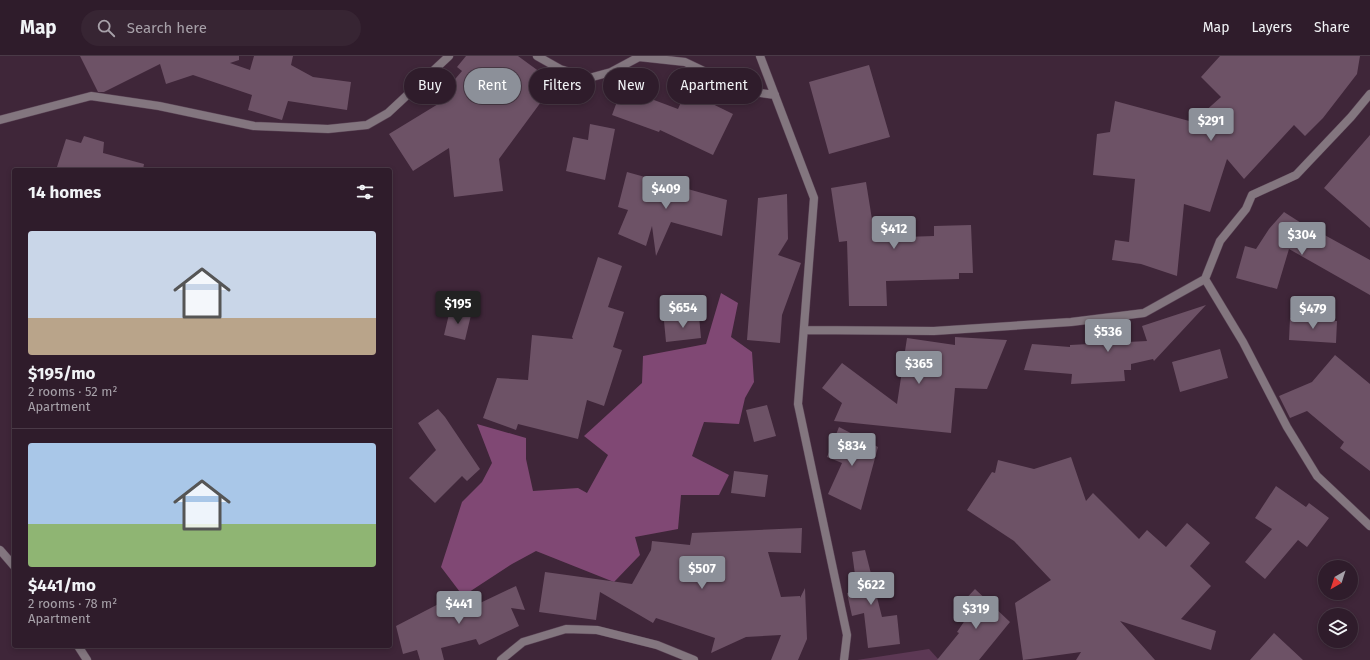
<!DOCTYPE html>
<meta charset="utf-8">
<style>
body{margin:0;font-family:"Fira Sans",sans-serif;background:#372533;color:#f1f3f6;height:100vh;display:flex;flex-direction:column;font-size:15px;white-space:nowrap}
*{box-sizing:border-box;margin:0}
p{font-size:13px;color:#a7a1a9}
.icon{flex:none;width:22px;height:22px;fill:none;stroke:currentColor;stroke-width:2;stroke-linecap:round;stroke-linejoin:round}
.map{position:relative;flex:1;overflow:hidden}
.side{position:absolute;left:12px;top:112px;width:380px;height:480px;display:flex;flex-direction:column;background:#2f1c2b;border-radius:4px;box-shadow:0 2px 6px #0003,0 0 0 1px #4a3a47}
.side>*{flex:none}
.hud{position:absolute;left:404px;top:12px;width:380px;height:36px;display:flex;gap:8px}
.needle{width:26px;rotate:219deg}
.buttons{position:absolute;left:1318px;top:504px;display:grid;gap:8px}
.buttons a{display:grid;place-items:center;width:40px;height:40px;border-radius:50%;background:#2f1c2b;box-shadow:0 2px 6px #0003,0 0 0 1px #4a3a47;font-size:20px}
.price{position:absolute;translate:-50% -34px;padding:0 9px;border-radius:4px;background:#8c9099;color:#fff;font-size:13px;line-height:26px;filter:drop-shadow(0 1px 2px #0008)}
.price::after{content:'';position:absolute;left:50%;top:24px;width:12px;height:9px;margin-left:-6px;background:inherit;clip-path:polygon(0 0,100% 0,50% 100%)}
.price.selected{background:#222;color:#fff}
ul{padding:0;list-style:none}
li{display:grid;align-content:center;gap:8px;height:212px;padding:0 16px}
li+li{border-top:1px solid #4a3a47}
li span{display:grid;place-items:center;height:124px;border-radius:4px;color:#555}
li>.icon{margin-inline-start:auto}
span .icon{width:72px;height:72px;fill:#fffc;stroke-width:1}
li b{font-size:17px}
h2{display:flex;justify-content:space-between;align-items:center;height:48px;padding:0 16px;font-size:17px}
.chip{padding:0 14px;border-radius:18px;background:#2f1c2b;box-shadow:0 2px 6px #0003,0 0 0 1px #4a3a47;font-size:14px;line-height:36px}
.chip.selected{background:#8c9099;color:#fff}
header{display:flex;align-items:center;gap:24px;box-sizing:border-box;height:56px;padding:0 20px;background:#2f1c2b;border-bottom:1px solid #4a3a47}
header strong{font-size:19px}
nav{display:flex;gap:22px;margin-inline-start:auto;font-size:14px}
.search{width:280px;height:36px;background:#372533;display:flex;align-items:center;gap:10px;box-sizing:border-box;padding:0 14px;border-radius:22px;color:#a7a1a9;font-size:15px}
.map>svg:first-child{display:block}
.green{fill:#5c3854}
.forest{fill:#804874}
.building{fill:#6d5266}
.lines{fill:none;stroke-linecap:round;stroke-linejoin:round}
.street-casing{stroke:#5b4456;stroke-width:9}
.street{stroke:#83767f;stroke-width:8}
</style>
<header>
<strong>Map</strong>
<div class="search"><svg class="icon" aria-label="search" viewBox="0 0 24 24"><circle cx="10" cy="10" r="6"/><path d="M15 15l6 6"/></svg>Search here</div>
<nav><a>Map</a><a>Layers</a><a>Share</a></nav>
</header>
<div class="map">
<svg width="1370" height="604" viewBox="0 0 1370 604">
<rect width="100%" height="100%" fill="#3f2639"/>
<path class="green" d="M929,593l10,11h-82z"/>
<path class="forest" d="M721,237l17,10 -7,34 21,15 2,30 -9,16 -6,26 -35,-2 -12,34 37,19 -10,20h-38l-3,34 -43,8 5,18 -26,27 -78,-31 -24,13 -49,32 -22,-29 21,-65 20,-20 10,-19 -15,-39 49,14v21l7,32 45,-3 9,5 21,-38 -24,-19 58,-53 1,-27 63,-12z"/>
<path class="building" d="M80,0h159v4l-9,3 20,7 4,-14h39l-2,9 22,12 38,5 -4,28 -59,-9 -6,19 -34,-10 4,-15 -59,-20 -27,9 -6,-20 -56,28h-6z
M466,0h52l37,27 -56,76 4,32 -49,6 -5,-49 -36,23 -24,-37 59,-36 -4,-6 18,-21 -5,-4z
M1220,0h140l-3,18 -34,44 -18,18 -11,-11 -50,54 -17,-20 -17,53 -26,-8 -7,72 -36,-12 -29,-4 3,-20 14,2 6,-63 -42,-4 4,-41 13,-2 5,-31 78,21 28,-25 -20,-20z
M869,9l21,72 -61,17 -20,-72z
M622,32l56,21 8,-18 47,23 -20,41 -53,-25 -1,2 -47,-17z
M590,68l25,5 -10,51 -39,-9 7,-34 15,3z
M1370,79v93l-46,-40z
M84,80l20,6 -1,11 41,11 -1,6h-87l10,-31 15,4z
M627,116l100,28 -5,36 -51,-14 -15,34 -4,-30 -6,20 -28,-12 10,-24 -10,-3z
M866,126l9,56 59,-2v-10l37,-1 2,48h-14v6l-73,2 1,25h-38l-2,-65 -8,1 -8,-54z
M787,138l1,45 -10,16 23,8 -19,52 -2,28 -33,-3 11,-142z
M1284,156l25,16 1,-1 60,33v35l-81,-46 -12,40 -41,-11 9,-32 11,3 13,-20z
M598,201l24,9 -14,41 16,5 -11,35 9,3 -18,56 -17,-6 -9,39 -60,-15 -2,6 -33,-12 14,-40 31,2 4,-45 41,4 -1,-2z
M1206,249l-52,56 -1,-2 -22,5v6h-7l1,11 -54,3 1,-10 -48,-4 8,-26 38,3v-2l77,-4 -5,-15z
M450,254l21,5 -6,25 -21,-5z
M699,260l2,22 -35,4 -2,-21z
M1290,262l47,3 -1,22 -47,-3z
M955,281l52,3 -20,49 -32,-1 -4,45 -117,-12 8,-18 -20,-15 20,-25 55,41 10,-66 48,7z
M1220,293l8,29 -48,14 -8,-30z
M1335,299l35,29v87l-30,-23 4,-6 -37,-31 -17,7 -11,-22 33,-14z
M767,349l9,31 -22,6 -8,-32z
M438,353l7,8 35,52 -13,12 -5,-5 -27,27 -26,-25 27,-28 -18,-27z
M839,371l39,20 -17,63 -33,-16 14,-31 -15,-6z
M1071,401l15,44 7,-8 46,46 8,-9 19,17 21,-24 23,20 -20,23 21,20 -30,33 35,12 -5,19 -91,-29 35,39h-79l5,-8 -58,8 -8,-57 36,-23 -37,-39 -47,-31 25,-38 3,1 3,-13 36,9z
M734,415l34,4 -3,22 -34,-4z
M1276,430l30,21 3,-4 20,15 -22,29 -9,-7 -33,39 -20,-17 27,-33 -17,-11z
M802,472l-1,25 -33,-1 13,45 19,-1v2l5,-10 2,51 -9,21h-27l10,-25 -35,2 -35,16 4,-15 -59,-20 -3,5 -53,-31 -4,28 -57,-8 6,-40 87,12 19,-34 1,-9 38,4 2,-12z
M865,494l17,67 15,-2 3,29 -32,4 -4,-35 -12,3 -5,-23 10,-3 -5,-38z
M516,530l9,24 -14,-2 8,18 -40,19 -3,-6 -35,9 3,12h-24l-3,-10 -14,4 -7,-28 56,-29 7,16z
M975,533l35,33 -31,38h-42l22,-27 -2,-1 13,-19 -9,-9z
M1274,577l29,27h-53z"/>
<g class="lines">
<defs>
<path id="street" d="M537,0l23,13 29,9 22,-6 28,-15 46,5 61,29 29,4
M760,0l54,142 -16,206 49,231 -3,25
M0,64l91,-24 68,10 95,20 74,3 39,-4 21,-12 61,-57
M1205,223l38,63 44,85 30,49 53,50
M804,274l130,1 137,-9 73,-9 61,-34 15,-38 26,-32 6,-14 44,-20 55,-58 19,-23
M0,494l14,16
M78,590l9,14
M501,604l22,-18 43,-13 31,1 60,15 37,15"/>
</defs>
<use href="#street" class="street-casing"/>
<use href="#street" class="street"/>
</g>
</svg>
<div class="buttons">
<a><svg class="needle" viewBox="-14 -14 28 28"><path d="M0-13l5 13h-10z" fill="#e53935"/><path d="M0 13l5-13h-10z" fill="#a7a1a9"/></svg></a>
<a><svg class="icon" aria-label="layers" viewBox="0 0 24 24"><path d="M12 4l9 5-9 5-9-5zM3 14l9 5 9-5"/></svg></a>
</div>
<b class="price" style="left:1211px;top:86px">$291</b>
<b class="price" style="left:666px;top:154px">$409</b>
<b class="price" style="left:894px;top:194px">$412</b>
<b class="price" style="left:1302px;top:200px">$304</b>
<b class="price selected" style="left:458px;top:269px">$195</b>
<b class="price" style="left:683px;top:273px">$654</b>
<b class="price" style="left:1313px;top:274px">$479</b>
<b class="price" style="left:1108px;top:297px">$536</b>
<b class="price" style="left:919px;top:329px">$365</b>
<b class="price" style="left:852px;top:411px">$834</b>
<b class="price" style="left:702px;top:534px">$507</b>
<b class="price" style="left:871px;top:550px">$622</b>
<b class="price" style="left:459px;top:569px">$441</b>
<b class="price" style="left:976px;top:574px">$319</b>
<div class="hud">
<a class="chip">Buy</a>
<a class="chip selected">Rent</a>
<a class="chip">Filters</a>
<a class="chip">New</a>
<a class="chip">Apartment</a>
</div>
<section class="side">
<h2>14 homes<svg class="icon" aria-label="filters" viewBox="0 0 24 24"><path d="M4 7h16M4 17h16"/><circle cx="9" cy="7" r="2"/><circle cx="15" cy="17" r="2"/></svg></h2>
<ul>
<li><span style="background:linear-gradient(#c9d6e8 70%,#b9a48a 0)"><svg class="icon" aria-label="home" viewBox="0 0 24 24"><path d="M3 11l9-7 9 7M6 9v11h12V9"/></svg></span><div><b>$195/mo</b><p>2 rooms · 52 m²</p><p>Apartment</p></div></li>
<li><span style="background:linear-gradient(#a9c7e8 65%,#8fb573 0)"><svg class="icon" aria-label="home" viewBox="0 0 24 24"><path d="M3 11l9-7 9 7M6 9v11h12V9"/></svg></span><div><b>$441/mo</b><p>2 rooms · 78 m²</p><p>Apartment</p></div></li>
</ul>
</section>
</div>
